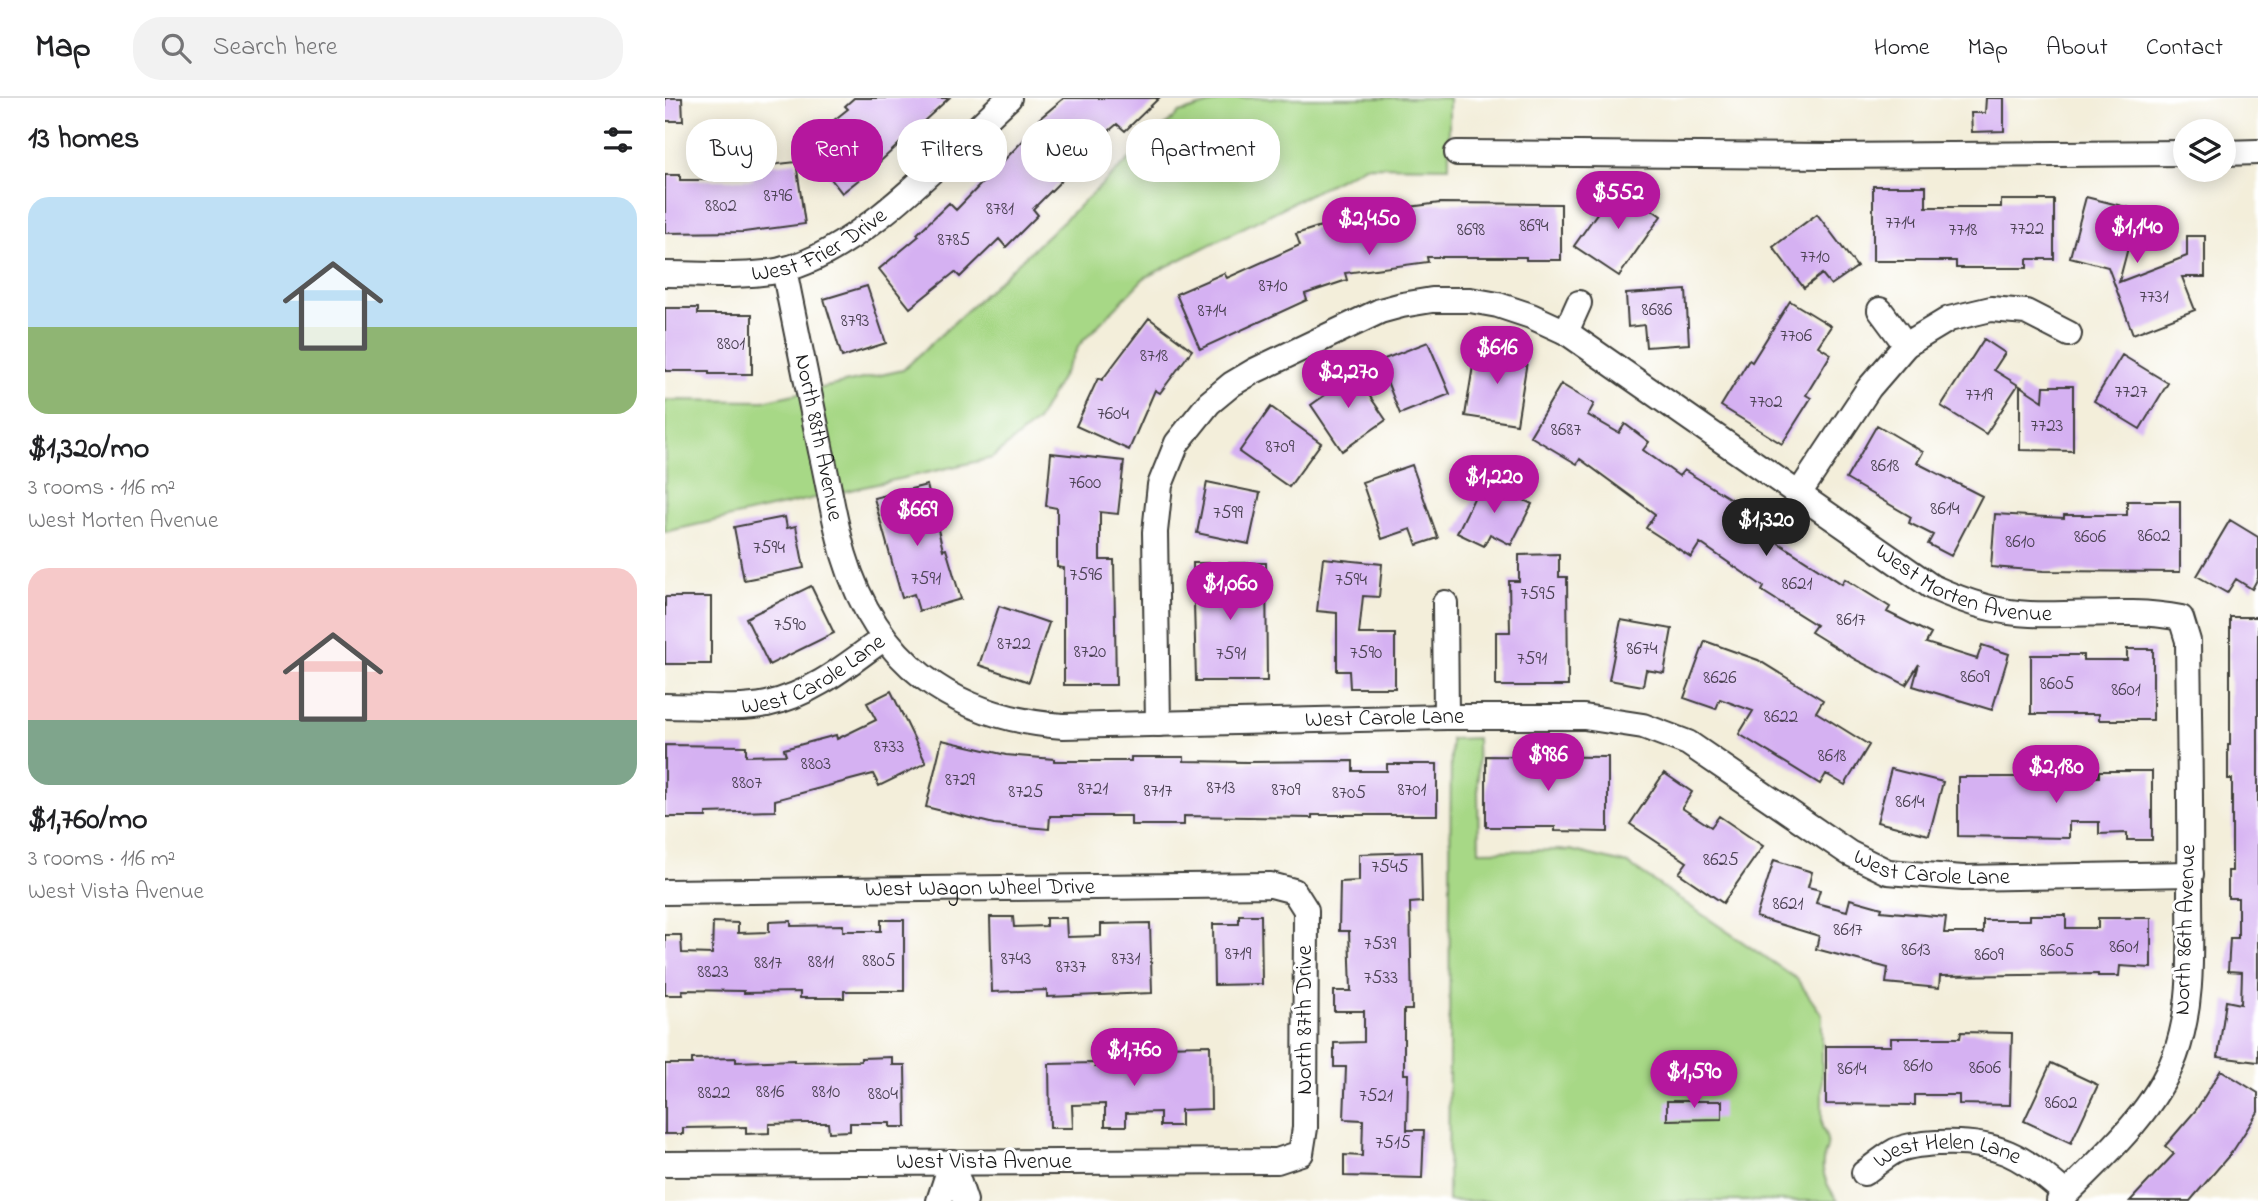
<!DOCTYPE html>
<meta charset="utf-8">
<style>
body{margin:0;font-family:"Indie Flower",sans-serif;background:#f2f2f2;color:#202124;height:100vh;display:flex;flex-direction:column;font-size:26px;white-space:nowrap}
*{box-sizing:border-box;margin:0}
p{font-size:23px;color:#757577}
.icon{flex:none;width:38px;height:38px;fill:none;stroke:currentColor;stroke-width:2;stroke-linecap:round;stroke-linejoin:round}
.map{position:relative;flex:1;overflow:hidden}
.sheet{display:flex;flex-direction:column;background:#fff;width:665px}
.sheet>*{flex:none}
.banner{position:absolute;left:21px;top:21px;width:665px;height:63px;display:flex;gap:14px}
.fabs{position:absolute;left:1508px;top:21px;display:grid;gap:14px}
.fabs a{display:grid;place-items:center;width:63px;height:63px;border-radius:50%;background:#fff;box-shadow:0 4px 18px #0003;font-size:35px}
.price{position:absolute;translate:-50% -60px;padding:0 16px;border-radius:24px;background:#b5179e;color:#fff;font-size:23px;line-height:46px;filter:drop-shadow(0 2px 4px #0008)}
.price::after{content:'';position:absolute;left:50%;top:42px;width:21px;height:16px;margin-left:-10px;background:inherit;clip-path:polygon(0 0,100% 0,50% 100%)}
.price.active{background:#222;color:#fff}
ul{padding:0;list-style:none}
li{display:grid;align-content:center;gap:14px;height:371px;padding:0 28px}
li span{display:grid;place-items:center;height:217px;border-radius:21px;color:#555}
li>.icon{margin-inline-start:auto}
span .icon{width:126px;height:126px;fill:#fffc;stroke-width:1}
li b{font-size:30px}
h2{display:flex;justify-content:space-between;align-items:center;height:84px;padding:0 28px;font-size:30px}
.pill{padding:0 24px;border-radius:28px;background:#fff;box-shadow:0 4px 18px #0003;font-size:24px;line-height:63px}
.pill.active{background:#b5179e;color:#fff}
header{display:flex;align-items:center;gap:42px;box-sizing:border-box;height:98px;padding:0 35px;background:#fff;border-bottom:2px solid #e0e0e0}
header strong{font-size:33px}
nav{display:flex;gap:38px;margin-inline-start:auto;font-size:24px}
.search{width:490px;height:63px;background:#f2f2f2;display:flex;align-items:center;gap:18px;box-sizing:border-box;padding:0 24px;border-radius:28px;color:#757577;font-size:26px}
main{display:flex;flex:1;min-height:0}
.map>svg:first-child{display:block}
.green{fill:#a7d886;stroke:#627a51;stroke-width:2}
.building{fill:#d5b1f2}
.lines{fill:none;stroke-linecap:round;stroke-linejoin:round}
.minor-casing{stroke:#3c3c38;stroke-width:28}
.minor{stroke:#fff;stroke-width:24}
.labels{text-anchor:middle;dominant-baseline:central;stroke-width:6;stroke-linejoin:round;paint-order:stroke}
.number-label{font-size:19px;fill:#4a4152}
.street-label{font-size:23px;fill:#1c1c1c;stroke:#fff}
</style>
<header>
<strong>Map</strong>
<div class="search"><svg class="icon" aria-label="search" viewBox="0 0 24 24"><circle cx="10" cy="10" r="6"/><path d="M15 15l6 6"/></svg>Search here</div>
<nav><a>Home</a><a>Map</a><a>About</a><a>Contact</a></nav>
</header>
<main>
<section class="sheet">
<h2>13 homes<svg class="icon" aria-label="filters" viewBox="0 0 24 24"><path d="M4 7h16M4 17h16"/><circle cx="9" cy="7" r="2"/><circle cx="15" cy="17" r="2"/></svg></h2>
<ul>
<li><span style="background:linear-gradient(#bfe0f5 60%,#8fb573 0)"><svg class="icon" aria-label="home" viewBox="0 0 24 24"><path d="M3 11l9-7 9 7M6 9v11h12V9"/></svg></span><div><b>$1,320/mo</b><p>3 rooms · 116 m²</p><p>West Morten Avenue</p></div></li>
<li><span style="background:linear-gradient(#f6c9c9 70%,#7fa58c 0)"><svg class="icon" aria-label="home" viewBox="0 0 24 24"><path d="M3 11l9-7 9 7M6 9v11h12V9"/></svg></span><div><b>$1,760/mo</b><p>3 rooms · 116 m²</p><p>West Vista Avenue</p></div></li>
</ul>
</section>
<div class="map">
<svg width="1593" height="1103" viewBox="0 0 1593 1103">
<rect width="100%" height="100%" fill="#fff"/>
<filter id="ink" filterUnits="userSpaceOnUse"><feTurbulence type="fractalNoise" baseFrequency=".0143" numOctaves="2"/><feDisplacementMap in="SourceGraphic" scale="14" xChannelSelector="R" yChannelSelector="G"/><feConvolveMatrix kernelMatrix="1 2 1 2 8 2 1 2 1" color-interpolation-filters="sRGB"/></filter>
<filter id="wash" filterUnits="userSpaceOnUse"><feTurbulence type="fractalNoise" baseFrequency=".00686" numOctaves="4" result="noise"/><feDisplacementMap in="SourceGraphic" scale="28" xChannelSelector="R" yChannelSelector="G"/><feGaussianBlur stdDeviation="1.57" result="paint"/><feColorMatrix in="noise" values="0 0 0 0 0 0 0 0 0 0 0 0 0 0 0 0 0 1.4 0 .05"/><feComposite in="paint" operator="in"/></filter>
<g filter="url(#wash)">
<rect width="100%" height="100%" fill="#f3eeda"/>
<path class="green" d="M565,0h219v69l-84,-1 -221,112 -64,66 -43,77 -45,37 -327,74v-132l98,1 140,-31 276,-257z
M812,640l2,113 91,-1 58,14 169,115 25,36v112c13,25 -2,23 1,43 2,12 8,22 15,31h-390l3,-462z"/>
<g id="blocks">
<path class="building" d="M0,0h17l1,23h-18z
M189,0h95l-78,72 -29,23 -38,-49 44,-35 -3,-3z
M399,0h95l-34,33 -8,-7 -49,42 4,4 -39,39 5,6 -32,32 -7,-8 -39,38 -5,-5 -45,36 -31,-39 40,-33 -2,-2 32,-31 7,7 85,-88 -2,-3z
M1321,0h18v33l-32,1 -1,-19h14z
M131,64l9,62 -61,8 -79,1v-58h15v5h73l-1,-13z
M952,87l44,31 -42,60 -45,-30z
M1208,88h53v21h75v-7h53v59h-27v9h-71v-7h-83z
M1421,99l52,13 -19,72 68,-26v-20h18v41h-23l13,33 -62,24 -25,-67 -38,-10z
M775,105l121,1v56h-35v-3h-99l1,5 -83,11 2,7 -42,14 2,6 -107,49 -24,-55 48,-21 3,5 73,-33 -4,-11 66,-21z
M1152,116l40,53 -26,18 -9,-11 -18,14 -31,-41z
M202,188l19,57 -44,14 -18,-58z
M1021,192l3,54 -43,3 -2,-22 -16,2 -2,-33z
M1125,203l41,25 -13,20 13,8 -25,41 5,3 -29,46 -61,-38 28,-46 3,2z
M0,210h33v6h54v60h-43v-3h-44z
M484,220l43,32 -32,43 -5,-3 -26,60 -53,-24 22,-48 4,2z
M1319,241l21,14 -11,17 24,15 -32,49 -45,-28z
M763,244l22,52 -50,20 -21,-53z
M811,249l52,8 -11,69 -52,-8z
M1457,257l46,28 -28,46 -46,-28z
M684,268l37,54 -44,31 -31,-46 21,-15 -6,-9z
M896,286l33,20 -6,11 31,18 6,-9 24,18 -6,8 36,26 5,-6 55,34 27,18 -6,9 82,53 3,-5 45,28 -3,5 44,22 -5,9 51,16 5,-14 27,9 -17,56 -79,-24 6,-22 -13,21 -50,-25 -45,-28 5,-7 -54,-34 2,-4 -64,-44 -9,14 -45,-29 9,-14 -75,-55 -3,5 -47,-28z
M1355,288l23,15 1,-15h29v65l-53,-1z
M606,309l50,36 -32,44 -50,-35z
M1212,327l46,27 -6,11 65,33 -31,60 -23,-12 5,-9 -24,-12 2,-6 -65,-38z
M386,355l73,8 -6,53 -18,-2v48h14l2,125h-52v-117l-7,-1v-59l-11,-2z
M747,367l26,73 -21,7 -6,-16 -29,10 -20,-57z
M818,382l49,24 -21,41 -21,-11 -6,12 -27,-13z
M542,384l53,11 -11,51 -52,-11z
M262,387l16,65 3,-1 15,50 -42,12 -5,-17 -12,4 -28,-100z
M1462,403h53v71l-136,-1 -53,-4 4,-53 69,4v-3h63z
M120,419l2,11 9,-2 8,42 -60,12 -10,-53z
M1565,422l28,17v41l-6,11 -16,-10 -9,14 -30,-17z
M894,456v23h8l1,109h-72v-54h14l-1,-51h10v-26z
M658,460l59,6 -3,33 -16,-1 -4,38h36v54h-45l-1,-17h-12v-58l-20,-2z
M528,465h73l1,118h-71z
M146,488l23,47 -65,32 -23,-47z
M0,499h46v67h-46z
M334,508l50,17 -20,59 -50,-17z
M1565,519h28v445l-40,-5 8,-56 15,3 1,-32 -14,-1 2,-33h8v-40h-10v-27h4v-92h-4v-34h2z
M956,522l51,9 -8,44 -18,-3 -3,16 -34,-6z
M1040,543l53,19 65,40 -7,12 53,33 -24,40 -19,-11 -6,10 -81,-50 14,-23 -33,-12 -4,10 -32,-11z
M1462,551h26v71h-54v-6h-68v-59h52v5h44z
M226,593l35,72 -47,23 -6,-12 -98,26v11l-69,2v4h-41v-72l81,1v10l40,-1 -2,-6 52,-14 1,4 39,-19 -9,-17z
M277,642l64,15 48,4v2h77v-4h53v4l63,1 106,-1v10h34v-7h50v51h-125v3l-128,-2v9h-53v-9h-81l-1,13 -55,-5 -68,-17z
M821,658l122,1v75l-53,-1v-4h-69z
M1226,671l52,13 -14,53 -52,-13z
M1434,673h53v69h-25v-7l-28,1v-12h-30v16l-111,-2v-59h141z
M999,675l28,19 -10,16 29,19 8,-11 44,30 -40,57 -44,-30 8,-11 -57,-38z
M756,754l1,50 -12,1 2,107h-8v64h4l-1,56h17l-2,48 -78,-2v-21l18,1 1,-36 -19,-1 2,-52h-12v-24l30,-1v-31h-30v-20h17l-2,-60h-10l1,-49 19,-1v-27z
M1109,762l38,12 -4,15 12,3 -4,13 31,8 3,-12 32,9 -1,3 65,6 -2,16h39v-13h47v-5h36v13h32v-10h53v50l-31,-2 -1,10h-21v-2l-158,2 -1,12 -53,-5 2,-15 -72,-19 3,-13 -63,-19z
M574,817h22l1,69 -48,1 -1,-61h26z
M325,819h23l1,10 32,-1v-8h20l1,19 34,-1v-12l49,-1 2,70 -105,4v-7l-55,2z
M216,822h23v71h-60v7h-44v-6l-56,1v-2l-62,-1 1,5h-18v-60h16l1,18 30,1 1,-32 25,1v10l31,-1v-10l22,-1v5l52,-1v6h38z
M1296,934l51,1 -2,72 -51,-1v-9h-44v10l-89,-1v-58h65v-8h69z
M545,947l1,64 -30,1v16h-21v-14l-34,1v13h-21v-22l-33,1 1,23h-23l-1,-64 46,-1v4h64v-21z
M227,959v8h13l1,62h-16v-4h-40v8l-21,1 -1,-9h-22l-37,1v9l-23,1v-7l-63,1v6h-18v-70h27v-5l44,-1v4l58,-2v2l67,-1v-3z
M1386,965l47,22 -27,58 -47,-22z
M1556,972l37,23v19l-25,39 -43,50h-60l44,-47 -9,-8 31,-36z
M1002,1003h55v18l-55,1z"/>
</g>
</g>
<g filter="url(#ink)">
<use href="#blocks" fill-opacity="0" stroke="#3c3c38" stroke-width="2"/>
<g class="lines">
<defs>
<g id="minor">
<path d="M792,55l374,3 355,-3"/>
<path d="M1559,55l34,-1"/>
<path id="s1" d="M119,171c12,61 25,122 37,182 8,35 13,70 23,104 32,107 109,163 219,171l383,-9h138l59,9 45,17 161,110 39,19 75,6 228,-4"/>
<path id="s2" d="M0,176c38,0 79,4 117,-4 78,-18 168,-118 227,-172"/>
<path d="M1215,212l26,35"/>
<path d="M901,234l13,-29"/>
<path d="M1133,397l71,-107 37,-43 43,-26 42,-10 35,3 43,22"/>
<path d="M780,505l1,114"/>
<path id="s3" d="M0,608c31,0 73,4 102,-2 46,-10 80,-39 117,-66"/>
<path id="s4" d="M493,626l-3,-192 5,-47 17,-42 32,-40 23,-19 22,-13 126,-60 22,-6 30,-5h38l28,5 33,11 35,16 366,255c31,14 64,26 98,27 51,2 101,-6 151,4l7,23c1,83 3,167 2,251 0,54 4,112 -15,164 -22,58 -73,102 -116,145"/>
<path id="s5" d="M0,794l606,-7 23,6 12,19 -1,218 -4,25 -24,8 -612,3"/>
<path d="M287,1064l13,39"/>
<path id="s6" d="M1199,1075c10,-7 20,-16 31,-22 13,-6 29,-7 43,-8 59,-3 85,13 128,51"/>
<path d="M274,1103l13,-39"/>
</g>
</defs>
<use href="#minor" class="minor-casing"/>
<use href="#minor" class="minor"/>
</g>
</g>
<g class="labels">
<g class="number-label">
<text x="113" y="98">8796</text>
<text x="56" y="108">8802</text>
<text x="335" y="111">8781</text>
<text x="1235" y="125">7714</text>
<text x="869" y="128">8694</text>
<text x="1362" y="131">7722</text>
<text x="806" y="132">8698</text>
<text x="1298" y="132">7718</text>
<text x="289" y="142">8785</text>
<text x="1150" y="159">7710</text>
<text x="608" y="188">8710</text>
<text x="1489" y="199">7731</text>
<text x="992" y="212">8686</text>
<text x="547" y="213">8714</text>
<text x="190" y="223">8793</text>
<text x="1131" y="238">7706</text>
<text x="66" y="246">8801</text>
<text x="489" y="258">8718</text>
<text x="1466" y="294">7727</text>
<text x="1314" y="297">7719</text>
<text x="1101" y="304">7702</text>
<text x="448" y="316">7604</text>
<text x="1382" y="328">7723</text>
<text x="901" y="332">8687</text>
<text x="615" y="349">8709</text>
<text x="1220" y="368">8618</text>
<text x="420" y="385">7600</text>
<text x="1280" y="411">8614</text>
<text x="563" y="415">7599</text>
<text x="1489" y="438">8602</text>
<text x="1425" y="439">8606</text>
<text x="1355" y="444">8610</text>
<text x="104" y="450">7594</text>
<text x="421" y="477">7596</text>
<text x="261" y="481">7591</text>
<text x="686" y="482">7594</text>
<text x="1132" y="486">8621</text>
<text x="873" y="496">7595</text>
<text x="1186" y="522">8617</text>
<text x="125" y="527">7590</text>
<text x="349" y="546">8722</text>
<text x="977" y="551">8674</text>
<text x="425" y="554">8720</text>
<text x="701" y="555">7590</text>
<text x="566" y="556">7591</text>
<text x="867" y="561">7591</text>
<text x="1310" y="579">8609</text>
<text x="1055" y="580">8626</text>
<text x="1392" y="586">8605</text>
<text x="1461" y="592">8601</text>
<text x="1116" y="619">8622</text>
<text x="224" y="649">8733</text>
<text x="1167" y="658">8618</text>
<text x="151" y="666">8803</text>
<text x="295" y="682">8729</text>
<text x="82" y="685">8807</text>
<text x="556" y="690">8713</text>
<text x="428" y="691">8721</text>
<text x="621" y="692">8709</text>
<text x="747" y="692">8701</text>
<text x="493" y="693">8717</text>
<text x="361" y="694">8725</text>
<text x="684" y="695">8705</text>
<text x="1245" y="704">8614</text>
<text x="1056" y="762">8625</text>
<text x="725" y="769">7545</text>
<text x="1123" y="806">8621</text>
<text x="1183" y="832">8617</text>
<text x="715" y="846">7539</text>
<text x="1459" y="849">8601</text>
<text x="1251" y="852">8613</text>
<text x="1392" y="853">8605</text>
<text x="573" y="856">8719</text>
<text x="1324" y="857">8609</text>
<text x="351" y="861">8743</text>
<text x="461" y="861">8731</text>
<text x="214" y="863">8805</text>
<text x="156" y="864">8811</text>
<text x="103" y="865">8817</text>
<text x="406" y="869">8737</text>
<text x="48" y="874">8823</text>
<text x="716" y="880">7533</text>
<text x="1253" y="968">8610</text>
<text x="1320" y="970">8606</text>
<text x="1187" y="971">8614</text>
<text x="105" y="994">8816</text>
<text x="161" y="994">8810</text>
<text x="49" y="995">8822</text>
<text x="218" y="996">8804</text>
<text x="711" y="998">7521</text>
<text x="1396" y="1005">8602</text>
<text x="728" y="1045">7515</text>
</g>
<g class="street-label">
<text stroke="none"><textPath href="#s2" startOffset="161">West Frier Drive</textPath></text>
<text stroke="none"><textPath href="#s1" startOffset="172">North 88th Avenue</textPath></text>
<text stroke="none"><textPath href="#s4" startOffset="1199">West Morten Avenue</textPath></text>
<text stroke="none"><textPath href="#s3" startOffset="156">West Carole Lane</textPath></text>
<text stroke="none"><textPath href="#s1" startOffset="912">West Carole Lane</textPath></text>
<text stroke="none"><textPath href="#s1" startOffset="1500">West Carole Lane</textPath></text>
<text stroke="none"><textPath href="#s5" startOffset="315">West Wagon Wheel Drive</textPath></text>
<text transform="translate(1521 832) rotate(-88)">North 86th Avenue</text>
<text transform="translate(640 922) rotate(-90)">North 87th Drive</text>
<text x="319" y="1064">West Vista Avenue</text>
<text stroke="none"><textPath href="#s6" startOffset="91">West Helen Lane</textPath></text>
</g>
</g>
</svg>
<div class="fabs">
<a><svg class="icon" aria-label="layers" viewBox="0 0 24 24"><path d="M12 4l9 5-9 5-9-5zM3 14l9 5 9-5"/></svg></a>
</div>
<b class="price" style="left:953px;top:133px">$552</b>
<b class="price" style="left:704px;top:159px">$2,450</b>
<b class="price" style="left:1472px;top:167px">$1,140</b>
<b class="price" style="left:832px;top:288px">$616</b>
<b class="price" style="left:683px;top:312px">$2,270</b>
<b class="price" style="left:829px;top:417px">$1,220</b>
<b class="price" style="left:252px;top:450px">$669</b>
<b class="price active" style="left:1101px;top:460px">$1,320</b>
<b class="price" style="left:565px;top:524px">$1,060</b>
<b class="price" style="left:883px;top:695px">$986</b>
<b class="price" style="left:1391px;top:707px">$2,180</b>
<b class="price" style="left:469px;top:990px">$1,760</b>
<b class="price" style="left:1029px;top:1012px">$1,590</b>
<div class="banner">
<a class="pill">Buy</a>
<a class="pill active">Rent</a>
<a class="pill">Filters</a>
<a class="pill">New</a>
<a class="pill">Apartment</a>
</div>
</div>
</main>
